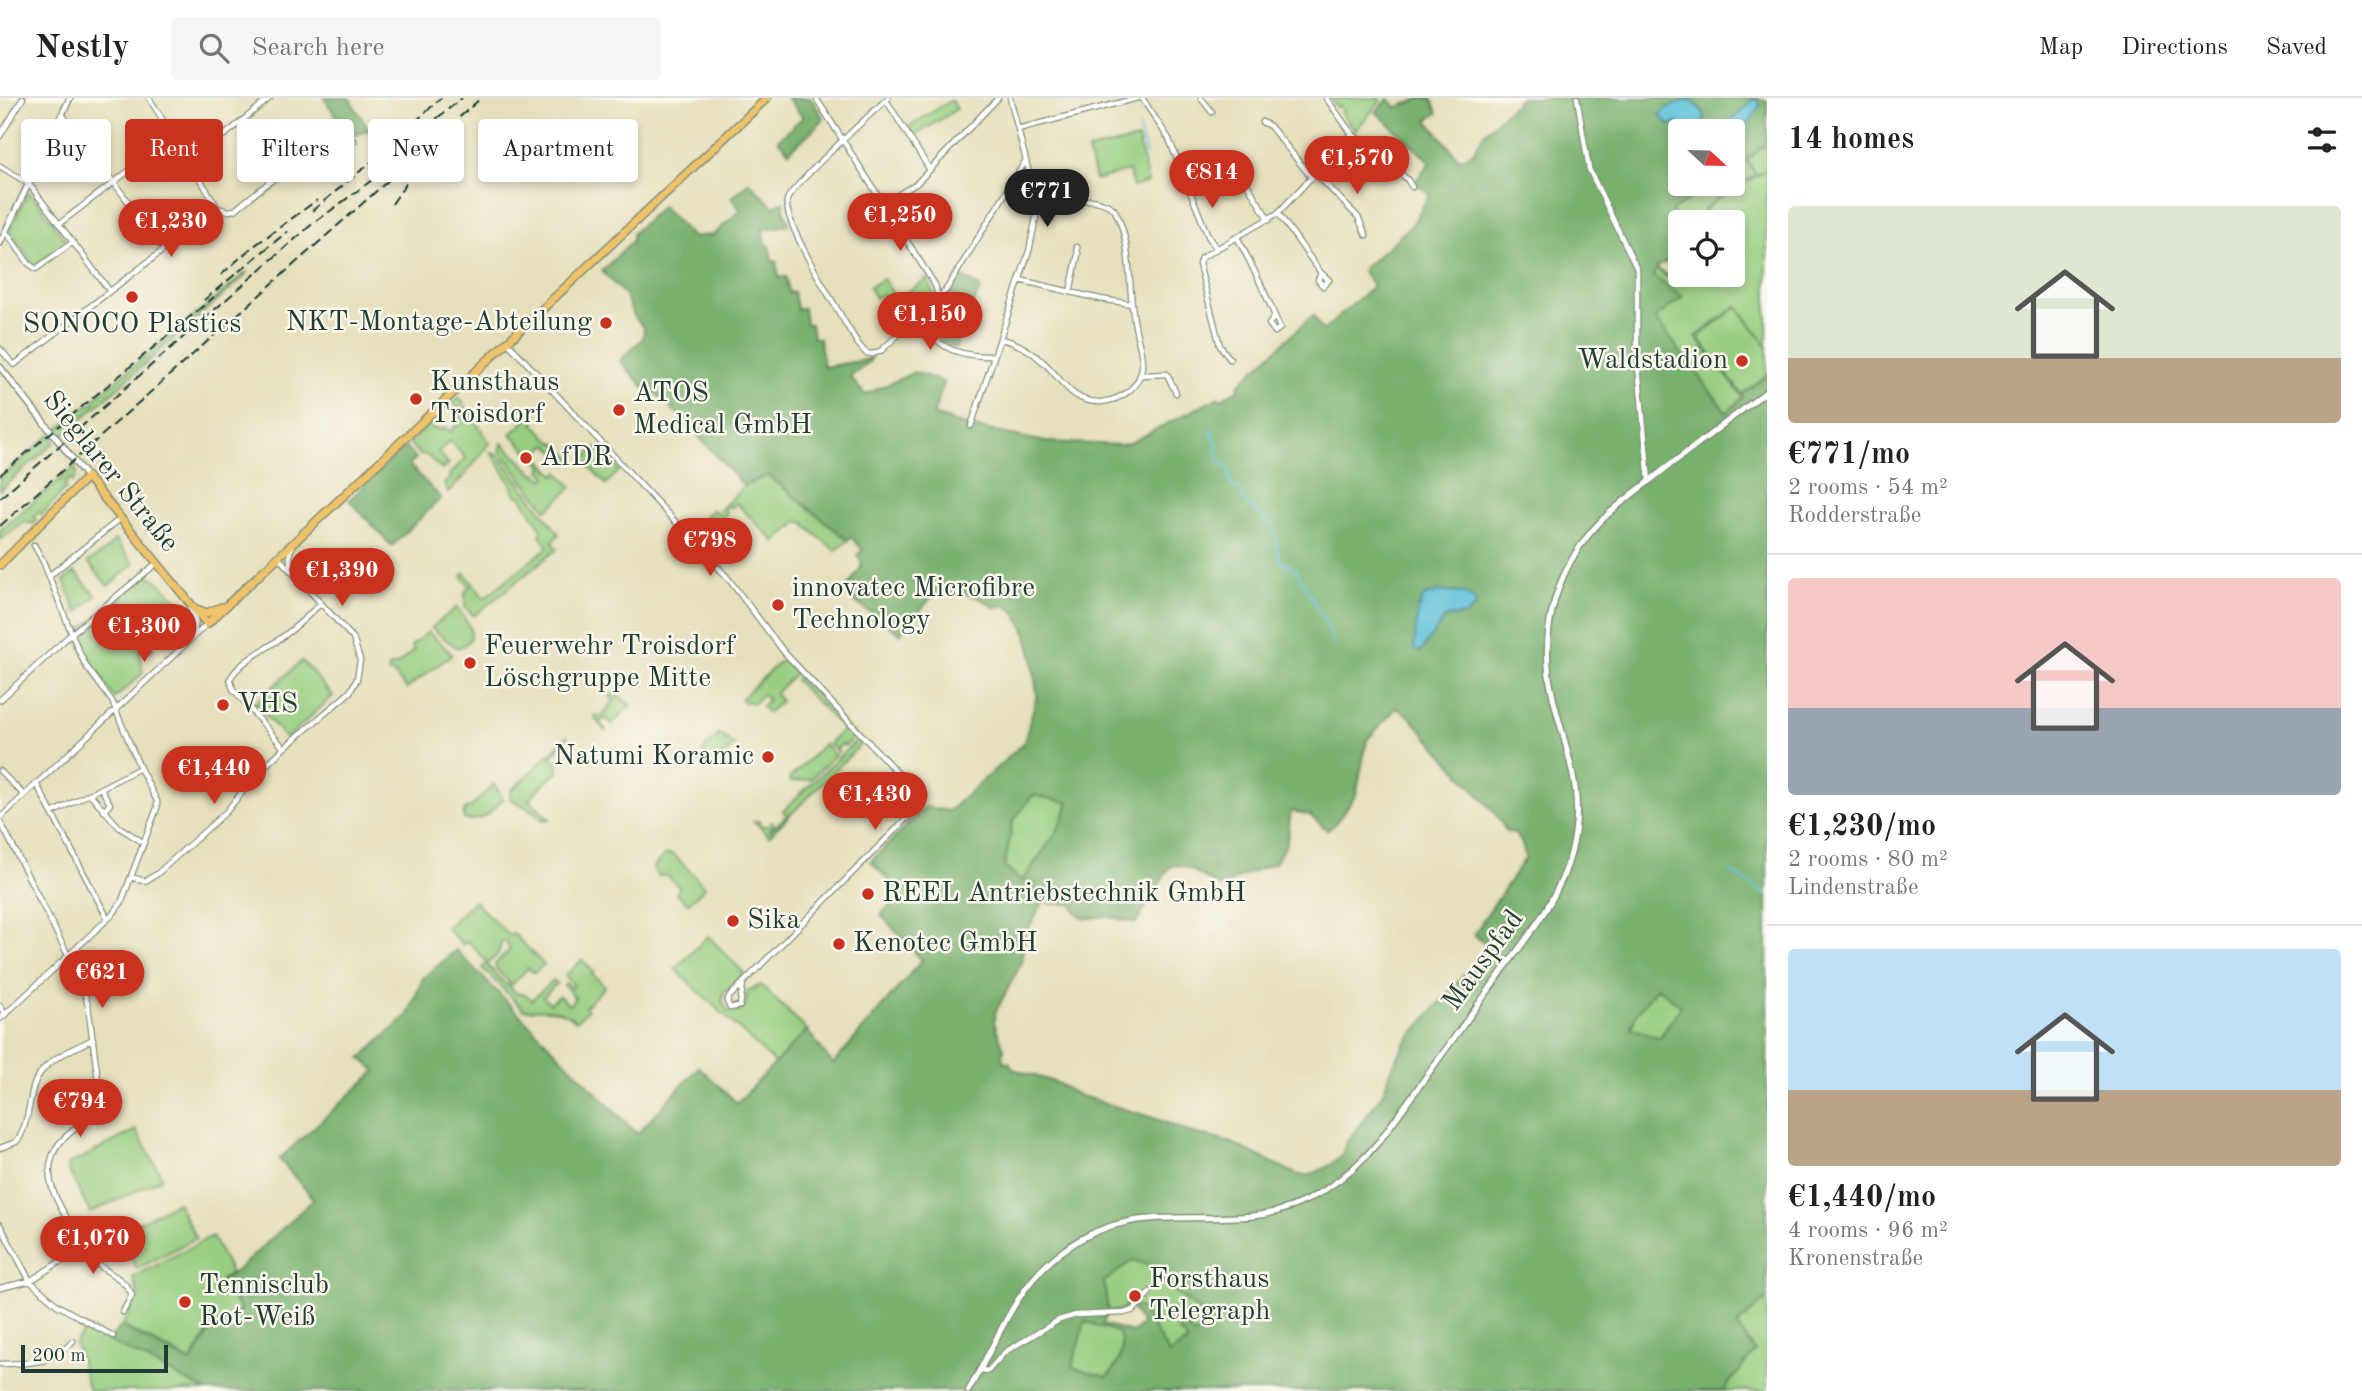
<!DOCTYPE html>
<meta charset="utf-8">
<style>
body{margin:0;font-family:"Old Standard TT",serif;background:#f6f6f6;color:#222;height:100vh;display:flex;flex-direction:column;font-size:26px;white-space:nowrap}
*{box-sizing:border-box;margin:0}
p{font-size:23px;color:#767676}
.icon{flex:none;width:38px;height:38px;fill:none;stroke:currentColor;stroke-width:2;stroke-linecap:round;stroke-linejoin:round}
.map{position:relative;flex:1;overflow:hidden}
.side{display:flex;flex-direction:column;background:#fff;width:595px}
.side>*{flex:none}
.banner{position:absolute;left:21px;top:21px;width:665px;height:63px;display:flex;gap:14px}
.needle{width:46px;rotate:112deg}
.fabs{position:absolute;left:1668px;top:21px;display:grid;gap:14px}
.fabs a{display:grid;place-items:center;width:77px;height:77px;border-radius:7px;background:#fff;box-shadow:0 4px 10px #0003;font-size:35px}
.scale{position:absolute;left:21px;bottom:18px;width:147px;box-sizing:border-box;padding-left:7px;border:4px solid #1f3d34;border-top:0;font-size:19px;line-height:24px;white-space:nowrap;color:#1f3d34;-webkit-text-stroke:5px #fbf7ec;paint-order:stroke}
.price{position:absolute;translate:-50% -60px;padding:0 16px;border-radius:24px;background:#c8321e;color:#fff;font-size:23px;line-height:46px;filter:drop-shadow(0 2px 4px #0008)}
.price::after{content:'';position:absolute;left:50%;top:42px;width:21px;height:16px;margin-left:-10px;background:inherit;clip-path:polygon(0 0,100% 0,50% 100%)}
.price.on{background:#222;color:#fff}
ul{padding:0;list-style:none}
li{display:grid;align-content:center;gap:14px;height:371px;padding:0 21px}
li+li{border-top:2px solid #e0e0e0}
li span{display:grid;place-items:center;height:217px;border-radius:7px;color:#555}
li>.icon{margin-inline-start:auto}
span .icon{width:126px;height:126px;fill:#fffc;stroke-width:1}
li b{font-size:30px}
h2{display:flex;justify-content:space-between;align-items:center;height:84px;padding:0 21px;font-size:30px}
.tag{padding:0 24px;border-radius:7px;background:#fff;box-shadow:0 4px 10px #0003;font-size:24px;line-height:63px}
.tag.on{background:#c8321e;color:#fff}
header{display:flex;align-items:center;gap:42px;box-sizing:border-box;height:98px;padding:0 35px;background:#fff;border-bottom:2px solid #e0e0e0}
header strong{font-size:33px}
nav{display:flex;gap:38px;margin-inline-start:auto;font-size:24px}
.search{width:490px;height:63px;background:#f6f6f6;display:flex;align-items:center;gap:18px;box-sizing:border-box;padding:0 24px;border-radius:7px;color:#767676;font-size:26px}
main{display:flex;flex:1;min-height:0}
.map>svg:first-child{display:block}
.green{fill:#96cd7f;stroke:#5a855a;stroke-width:2}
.forest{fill:#78b06e;stroke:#4c7651;stroke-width:2;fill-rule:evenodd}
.water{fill:#5cc0da;stroke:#3e7e87;stroke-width:2}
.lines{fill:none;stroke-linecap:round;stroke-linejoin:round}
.stream{stroke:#5cc0da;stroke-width:2}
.minor-casing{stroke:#828e78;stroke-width:7}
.tertiary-casing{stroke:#828e78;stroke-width:8}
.primary-casing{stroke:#828e78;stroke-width:10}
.minor{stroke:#fff;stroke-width:4.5}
.tertiary{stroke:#fff;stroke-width:5}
.primary{stroke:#f0c369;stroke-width:7}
.rail{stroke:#1f3d34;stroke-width:2;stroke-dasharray:10 5;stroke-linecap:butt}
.poi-dot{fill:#c8321e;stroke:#fbf7ec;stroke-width:2.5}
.labels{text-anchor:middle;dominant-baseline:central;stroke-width:5;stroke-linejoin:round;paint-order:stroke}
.poi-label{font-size:28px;fill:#1f3d34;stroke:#fbf7ec;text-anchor:start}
.street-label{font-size:28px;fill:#1f3d34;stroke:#fbf7ec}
</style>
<header>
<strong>Nestly</strong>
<div class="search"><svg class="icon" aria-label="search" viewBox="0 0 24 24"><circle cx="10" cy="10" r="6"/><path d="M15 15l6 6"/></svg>Search here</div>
<nav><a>Map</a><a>Directions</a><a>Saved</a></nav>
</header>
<main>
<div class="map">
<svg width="1767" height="1293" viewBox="0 0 1767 1293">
<rect width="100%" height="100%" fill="#fbf7ec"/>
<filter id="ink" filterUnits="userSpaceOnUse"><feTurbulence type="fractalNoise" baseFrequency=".0143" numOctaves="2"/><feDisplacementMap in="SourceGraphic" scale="14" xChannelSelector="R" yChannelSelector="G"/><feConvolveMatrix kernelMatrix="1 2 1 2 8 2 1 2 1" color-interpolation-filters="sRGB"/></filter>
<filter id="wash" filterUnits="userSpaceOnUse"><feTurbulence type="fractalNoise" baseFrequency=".00686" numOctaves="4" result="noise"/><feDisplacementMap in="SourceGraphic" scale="28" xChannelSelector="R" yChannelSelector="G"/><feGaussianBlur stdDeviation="1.57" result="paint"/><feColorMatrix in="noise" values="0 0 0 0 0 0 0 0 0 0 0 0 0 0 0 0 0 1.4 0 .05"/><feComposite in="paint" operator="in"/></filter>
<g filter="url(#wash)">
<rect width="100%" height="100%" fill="#e5dfbb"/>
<path class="green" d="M1330,0h50v4l-25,29 -14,-18 2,-3 -3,-4 -3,2z
M951,2l6,9 -44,28 -6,-9z
M1138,41l10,43 -15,5 -4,-16 -34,9 -7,-30z
M1767,45v232l-25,19 1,3 -16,16 -72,-95 -2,-42 4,-9 3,5 20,12 7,-4 4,2 14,-7h27v-53l-52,2 -9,-13 41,-27h20l1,-14z
M28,95l4,1 35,48 -32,25 -26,-37z
M246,175l-1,3 -185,162 -5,-6 28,-24 11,-5 1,-5z
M883,181l14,20 30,-20c13,20 2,25 -12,38l-13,-14 -10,8 -9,-17 -8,4 -6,-11z
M459,299l31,46 -25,32 -17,17 -4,-8 7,-6 -2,-3 17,-17 -16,-17 -12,11 11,12 -7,6 -15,-15h-7l-11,-12 20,-18 5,5 3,-2 4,3 4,-4 5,5 9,-9 -1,-2 5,-6 -10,-13z
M534,315l4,5 -5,5 19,19 4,1 17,16 -5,5 -21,-20 -11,11 19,20 3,-3 14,15 -25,23 -47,-59 2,-8 32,31 2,-1 8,7 3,-3 -6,-7 2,-3 -32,-33z
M50,337l5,7 -55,48v-11l4,-4z
M597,349l23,23 -14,14 -23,-24z
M491,354l7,2 61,80 -7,8 5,7 -83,67 -9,-9v-15l5,-5 -8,-11 3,-3 19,25 64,-51 -8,-12 2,-5 -21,-34h-4l-5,-8 1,-1z
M75,369l2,6 -4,9 -3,-3 -6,6 2,3 -24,27 -4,-3 -4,5 3,4 -3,3 -9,-2 -25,18v-10z
M767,377l81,65 -12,11 -29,-24 -2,-4 -6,-2 -24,21 -39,-39 -4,5 -3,-3 -5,4 3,4 -25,24 -3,-4 -4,3 -4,-5 21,-22 5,4 27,-27z
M115,442l19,24 -26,22 -20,-24 17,-11z
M75,474l21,24 -19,16 -13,-32z
M149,477c12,7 42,36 42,51l-14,16 -18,-6 -7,6 1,7 -4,3 -9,-2 3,23 -28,25 -25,-33 -14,-31z
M457,509c10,15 26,33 0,41l-26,-20z
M428,534l24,22c-15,14 -31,21 -45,35l-13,-15 -6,-2 1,-5 8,-2 17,-15 -3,-4z
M302,563l31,35 -47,43 -31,-36z
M784,563l11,12 -20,21 6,7 -13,12 -6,-6 6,-7 -5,-6 -11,10 -5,-4 -3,3 -3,-4 38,-37z
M798,578l23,24 -2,4 2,1 3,-2 31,32 -10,11 -3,-2 -5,5 1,3 -9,-8 14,-15 -48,-49z
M615,595l16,12 -19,19 -7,-6 -5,5 6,7 -1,1 -10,-12 1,-4 5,2 13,-17 -4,-4z
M720,636l14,11 -24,24 -8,-14 3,-7z
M568,638l-17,21 6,5 1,11 -7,4 -22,22 21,20 -7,1c-11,-13 -20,-12 -33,-22l1,-7z
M858,641l4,4 -93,93 -15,-15h5l1,5h10v-4h2l3,3 -6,5 1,1 17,-16 -4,-4z
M824,646l11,11 -24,24 -19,3 -3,-3z
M494,686l9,15c-10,11 -21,24 -38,21l-2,-4 2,-6 8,-5z
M1033,697l37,8 -13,29 -35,49 -18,-14 9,-46z
M670,756l5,2 30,31 -16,16h-2l-11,-10 4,-5 -14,-13 -8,1 -5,-8 11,-13z
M474,803l35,35 4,-3 31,32 -10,8 -6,-5 -18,19 6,6 9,1 7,6 21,-20 4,3 -14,14 7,6 9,-7 10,9 6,-7 -11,-13 2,-2 5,5 3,-3 -9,-9 17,-16 12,12 -2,2 13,12 -20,21 3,3 -12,11c-15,-14 -32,-11 -52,-11l-42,-42 4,-4 21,22 3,-3 -14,-14 -1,-5 15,-14 -4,-9h-4l-4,13 -10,9 -20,-22 -5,4 -17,-17z
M708,838l36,37 -20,20 -2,8 6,11 13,-1 5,-8 1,-12 14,-6 46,45 -32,33 -100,-94z
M1657,889l25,19 -23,32 -28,-9 5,-15z
M136,1032l26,47 -1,2 -71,34 -23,-46 1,-2z
M177,1104l19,36 -59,31 -19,-35z
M212,1138l19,37 -11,8 20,29 -33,23 -16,28 -69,-35 16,-31 -5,-18z
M1133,1162l21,7 10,15 40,33 -6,18 -4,3 -10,-13 4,18 -19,13 -27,-45 -12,-6 -11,8h-12l-3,-29z
M1767,1200v93h-44l32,-40 -19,-26z
M1084,1223l35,12c6,18 1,31 -13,44l-35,-10z
M84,1228l122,65h-117l-14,-48 8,-10z"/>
<path class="forest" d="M324,0h25l20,32 -19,7z
M787,0h24l13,21 -35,33 -11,-12 25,-23z
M1389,0l7,10 26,-10h9l7,15 -11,7 32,39 13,-5 12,-21 37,-35h237l9,4v41l-20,17 9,15 11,-5 -52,31 -11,10 5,11 -6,-11 12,-11 40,-25 -8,-15 -14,10 -1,-39h-52v53h32l-40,27 8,13v31l-23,12 3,5 1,-1 19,13 7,-4 4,2 14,-7 -14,7 -4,-2 -7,4 -20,-12 -3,-4 -4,8 30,21 -28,21 72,95 16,-16 -47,-60 41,-31 30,40 -30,-39 -39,30 44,57 25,-19v923l-30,27 18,26 -32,40h-1516l-98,-50 12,-15 70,37 17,-29 34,-24 -20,-29 19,-14 73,-68 -35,-40 97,-88 -15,-13 47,-43 15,-37 33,-28 181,184 62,-67 38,36 70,-73 26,34 89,-104 -41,-45 20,-21 -30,-33 54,-54 24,4 75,-68 13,-48 -5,-40 -6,-23 -12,-21 -9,-6 -11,2c-18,-13 -37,-17 -59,-14l-35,41 -57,-41 18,-26v-5l-4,-7 6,-5 -12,-13 -3,3 -80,-65 -24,11 -61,-67 -35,-33 -3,2 -25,-27 23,-23 1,-10 -10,-12 -9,-21 -23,-24 30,-30v-7l30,-28 30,31 21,-2 28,-25 -10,-12 18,-16 24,25 11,-6v9l5,15 -26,4 3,16h3l3,16h4l3,17 7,-1 3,16 5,-1 3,17 7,-1 2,16h5l2,14h6l5,29 41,-7 6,-3 -1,4 -20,16 15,18 49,-23 30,10 -11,33 35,11 78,16 76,3 10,-3 87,-45 2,2 18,-10 -1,-4 75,-70 10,16 50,-45 -11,-16 50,-45 18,-31 -15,-12 15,-20 -54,-50zM1687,2c11,2 22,16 16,26l-26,3 1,-6 -9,2 -6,-8 3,-9zM1440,494h18l17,15 -9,8 -20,2 -26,35 -2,-45zM1396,610l12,7 87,98 12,19 7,1 7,9 5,15 -52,77 14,13 -83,96 -13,25 -9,25 -37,50 -5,13 -12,10 -19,9h-12l-66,-32 -43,-11 -29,-12 -82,-25 -21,-12 -44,-14 -4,-7 -4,1 -3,-7 2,-7 -10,-27 1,-9 28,-53 -1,-20 23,-41 6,5h20l8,11 6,4 23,-3 28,7 33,-55c16,-11 37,15 54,19l21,-12 31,-12 12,-21 4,-31 19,4 17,15 6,-4 23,-31 11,-55zM1033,697l36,8 -12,29 -35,49 -18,-14 9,-46zM1657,889l24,19 -21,32 -29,-10 5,-14zM1133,1162l21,7 10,15 40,33 -6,18 -4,2 -11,-12 -6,5 11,13 -19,13 -27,-45 -12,-6 -11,8h-11l-4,-29zM1130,1207l12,19 -9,9 -30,-9 4,-10h10zM1085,1223l34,12c6,18 1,31 -12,44l-35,-10z
M959,176l22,14 -15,31 -10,29c-22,-7 -29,-27 -16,-46l9,13 10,-14 -11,-9z
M405,349l11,11 -7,7 32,33 -49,48 -43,-46z"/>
<path class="water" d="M1754,1l4,2 2,5 -13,20 -11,8 -8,-10z
M1687,2l6,1 12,14 -2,11 -27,3 2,-6 -9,2 -9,-10 6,-7z
M1437,493l28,2 11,8 -1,6 -9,8 -20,2 -26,35 -6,-3 4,-42h3v-7l6,-5 8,-1z"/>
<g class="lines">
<path class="stream" d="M1139,30l7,28
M1211,333l5,11 2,19 11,8 1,17 10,2 4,14 30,25 6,34 15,7 31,55 8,22
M1730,773l37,24"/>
</g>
</g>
<g filter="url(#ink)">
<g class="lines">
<defs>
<path id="minor" d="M149,0l69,110
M816,0l119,187 3,11
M888,0c-14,13 -99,90 -101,102 -5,23 57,120 71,144l8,9 7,1 9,-4 64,-60 80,-130
M1142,0l27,41 39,97 8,12
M1201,0l11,14
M1326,0l26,36 55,45 5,8
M1577,0l12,71 48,100v87l12,125
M886,2l44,70
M62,16l102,135
M1262,24l8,4 42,52
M1018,31l120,-31
M0,38l23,-38
M187,60l39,-24 44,-36
M1230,65l6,3 33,54
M0,68l29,18 80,106
M1316,76l42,43 8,18
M884,106l33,-21 81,-85
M218,110l10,3 7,-1c40,-33 67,-58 119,-69
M1278,115l43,60 8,7 -6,6 -5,-6 3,-7
M59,126l84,-64 33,-22
M6,134l23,32 7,5 37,-27
M1237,139c16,30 30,59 43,91l-5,4 -6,-8 6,-8
M1020,182l80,19 32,5
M1070,194l8,-38 -1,-7
M934,206c-18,42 27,53 59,52
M1000,241c16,3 30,11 42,22 20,17 28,42 59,41 11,-1 21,-5 29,-12 18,-17 12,-34 7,-55 -11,-41 -2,-89 -23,-126 -23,-18 -51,-4 -76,-1
M507,244l220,235 57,75 136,145 -1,8 -9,10 -181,182 -2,5 3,6 10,-2 3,-23
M0,251l14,16 204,-157
M1230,261l-10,-13 -21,-82 2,-6 77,-45 74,-79
M1141,277l26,-1 9,19
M971,328l58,-175 9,-43 -28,-110
M290,470v-17l3,-5
M49,478l72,-58
M190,510c5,10 8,16 2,27
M0,602l71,-66 86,-71
M284,650l-51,-59 -3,-10c10,-18 32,-27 48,-39 15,-10 30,-24 43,-37
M0,673l24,24
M36,685l72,136
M101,690l9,16 -6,7
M90,696l29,33 25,16
M52,715l88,-45
M0,720l207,-194
M0,723l80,158 8,26 13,97c-5,21 -40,27 -49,55 -9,28 10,52 23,75 4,8 7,17 13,24 14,16 35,19 44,39l-9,17
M131,779l14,4 12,-7 69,-62 28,-35 30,-29 66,-56 7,-13 3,-19 -7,-22 -75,-81
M0,908l5,9
M0,921l113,-105 8,-11 36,-95v-7l-17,-33 -28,-67 -26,-35 -9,-19 -34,-86 -9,-16
M0,1050l16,-6 4,-5c8,-15 9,-33 13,-49 8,-28 37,-37 60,-49
M0,1127l30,56 27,24 56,31
M0,1190l30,-7 53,-34
M0,1266c29,-1 52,1 73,-23
M981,1272l7,1 17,-19 54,-32 17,-5 48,-2 10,-3 16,-18"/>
<path id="tertiary" d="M0,145l70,-145
M0,269l87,110
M968,1293c28,-46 44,-98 86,-133 65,-55 123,-35 198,-42 53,-5 97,-38 129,-77 37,-52 75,-103 112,-155 29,-41 65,-81 78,-131 16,-60 -6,-103 -19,-160 -14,-64 5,-129 52,-175 19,-18 41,-33 62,-50 34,-26 67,-51 101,-77"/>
<path id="primary" d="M0,467l87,-88 120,147 560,-526
M196,511l11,4 14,-6"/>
</defs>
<use href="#minor" class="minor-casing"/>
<use href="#tertiary" class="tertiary-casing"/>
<use href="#primary" class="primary-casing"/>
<use href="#minor" class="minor"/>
<use href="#tertiary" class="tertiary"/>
<use href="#primary" class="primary"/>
<path class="rail" d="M378,68l84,-68
M392,106l19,-28
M312,113l64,-53 65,-60
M221,177l29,-26 67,-49
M204,202l84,-69
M0,377l214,-178
M0,400l310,-272 81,-60
M0,428l481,-428"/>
</g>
</g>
<g class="poi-dot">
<circle cx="132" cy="199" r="7"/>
<circle cx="606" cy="225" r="7"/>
<circle cx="1742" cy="263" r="7"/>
<circle cx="416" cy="301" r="7"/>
<circle cx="619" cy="312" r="7"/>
<circle cx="526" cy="360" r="7"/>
<circle cx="778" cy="507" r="7"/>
<circle cx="470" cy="565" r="7"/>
<circle cx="223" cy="607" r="7"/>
<circle cx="768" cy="659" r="7"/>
<circle cx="868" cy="796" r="7"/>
<circle cx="733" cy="823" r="7"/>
<circle cx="839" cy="846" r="7"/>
<circle cx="1135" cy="1198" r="7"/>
<circle cx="185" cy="1204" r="7"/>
</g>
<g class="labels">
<g class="poi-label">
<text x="592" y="225" text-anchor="end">NKT-Montage-Abteilung</text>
<text x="132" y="227" text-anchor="middle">SONOCO Plastics</text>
<text x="1728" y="263" text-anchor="end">Waldstadion</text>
<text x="430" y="285">Kunsthaus<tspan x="430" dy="32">Troisdorf</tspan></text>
<text x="633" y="296">ATOS<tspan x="633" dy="32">Medical GmbH</tspan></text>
<text x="540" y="360">AfDR</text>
<text x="792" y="491">innovatec Microfibre<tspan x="792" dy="32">Technology</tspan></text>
<text x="484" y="549">Feuerwehr Troisdorf<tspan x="484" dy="32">Löschgruppe Mitte</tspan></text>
<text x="237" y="607">VHS</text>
<text x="754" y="659" text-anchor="end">Natumi Koramic</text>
<text x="882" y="796">REEL Antriebstechnik GmbH</text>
<text x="747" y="823">Sika</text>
<text x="853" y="846">Kenotec GmbH</text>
<text x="1149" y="1182">Forsthaus<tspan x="1149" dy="32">Telegraph</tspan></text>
<text x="199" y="1188">Tennisclub<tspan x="199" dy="32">Rot-Weiß</tspan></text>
</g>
<g class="street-label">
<text transform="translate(110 374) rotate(51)">Sieglarer Straße</text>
<text transform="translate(1484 863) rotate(-54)">Mauspfad</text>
</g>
</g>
</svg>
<div class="fabs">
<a><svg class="needle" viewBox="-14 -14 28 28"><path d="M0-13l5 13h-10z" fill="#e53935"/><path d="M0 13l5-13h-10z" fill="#767676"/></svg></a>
<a><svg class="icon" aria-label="locate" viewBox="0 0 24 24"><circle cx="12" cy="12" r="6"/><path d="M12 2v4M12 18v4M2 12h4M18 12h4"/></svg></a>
</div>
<div class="scale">200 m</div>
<b class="price" style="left:1357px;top:98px">€1,570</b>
<b class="price" style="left:1212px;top:112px">€814</b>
<b class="price on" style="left:1047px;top:131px">€771</b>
<b class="price" style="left:900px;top:155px">€1,250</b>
<b class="price" style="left:171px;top:161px">€1,230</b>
<b class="price" style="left:930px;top:254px">€1,150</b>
<b class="price" style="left:710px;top:480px">€798</b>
<b class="price" style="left:342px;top:510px">€1,390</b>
<b class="price" style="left:144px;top:566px">€1,300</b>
<b class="price" style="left:214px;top:708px">€1,440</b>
<b class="price" style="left:875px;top:734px">€1,430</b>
<b class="price" style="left:102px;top:912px">€621</b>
<b class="price" style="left:80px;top:1041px">€794</b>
<b class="price" style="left:93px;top:1178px">€1,070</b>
<div class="banner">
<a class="tag">Buy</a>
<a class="tag on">Rent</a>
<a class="tag">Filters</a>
<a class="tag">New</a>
<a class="tag">Apartment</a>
</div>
</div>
<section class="side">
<h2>14 homes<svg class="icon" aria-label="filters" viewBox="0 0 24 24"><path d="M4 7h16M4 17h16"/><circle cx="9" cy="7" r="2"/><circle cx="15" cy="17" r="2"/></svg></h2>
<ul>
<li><span style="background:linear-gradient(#dfe7d0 70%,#b9a48a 0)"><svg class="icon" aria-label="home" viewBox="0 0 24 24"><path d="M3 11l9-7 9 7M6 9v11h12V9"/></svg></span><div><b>€771/mo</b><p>2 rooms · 54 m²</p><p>Rodderstraße</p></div></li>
<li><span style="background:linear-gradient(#f6c9c9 60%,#9aa5b1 0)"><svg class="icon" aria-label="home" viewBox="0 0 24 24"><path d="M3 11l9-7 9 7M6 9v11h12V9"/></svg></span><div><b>€1,230/mo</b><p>2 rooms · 80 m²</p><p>Lindenstraße</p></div></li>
<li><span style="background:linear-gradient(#bfe0f5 65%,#b9a48a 0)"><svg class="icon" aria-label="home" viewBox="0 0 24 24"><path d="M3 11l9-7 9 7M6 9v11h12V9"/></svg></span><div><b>€1,440/mo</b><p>4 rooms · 96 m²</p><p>Kronenstraße</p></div></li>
</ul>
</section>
</main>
